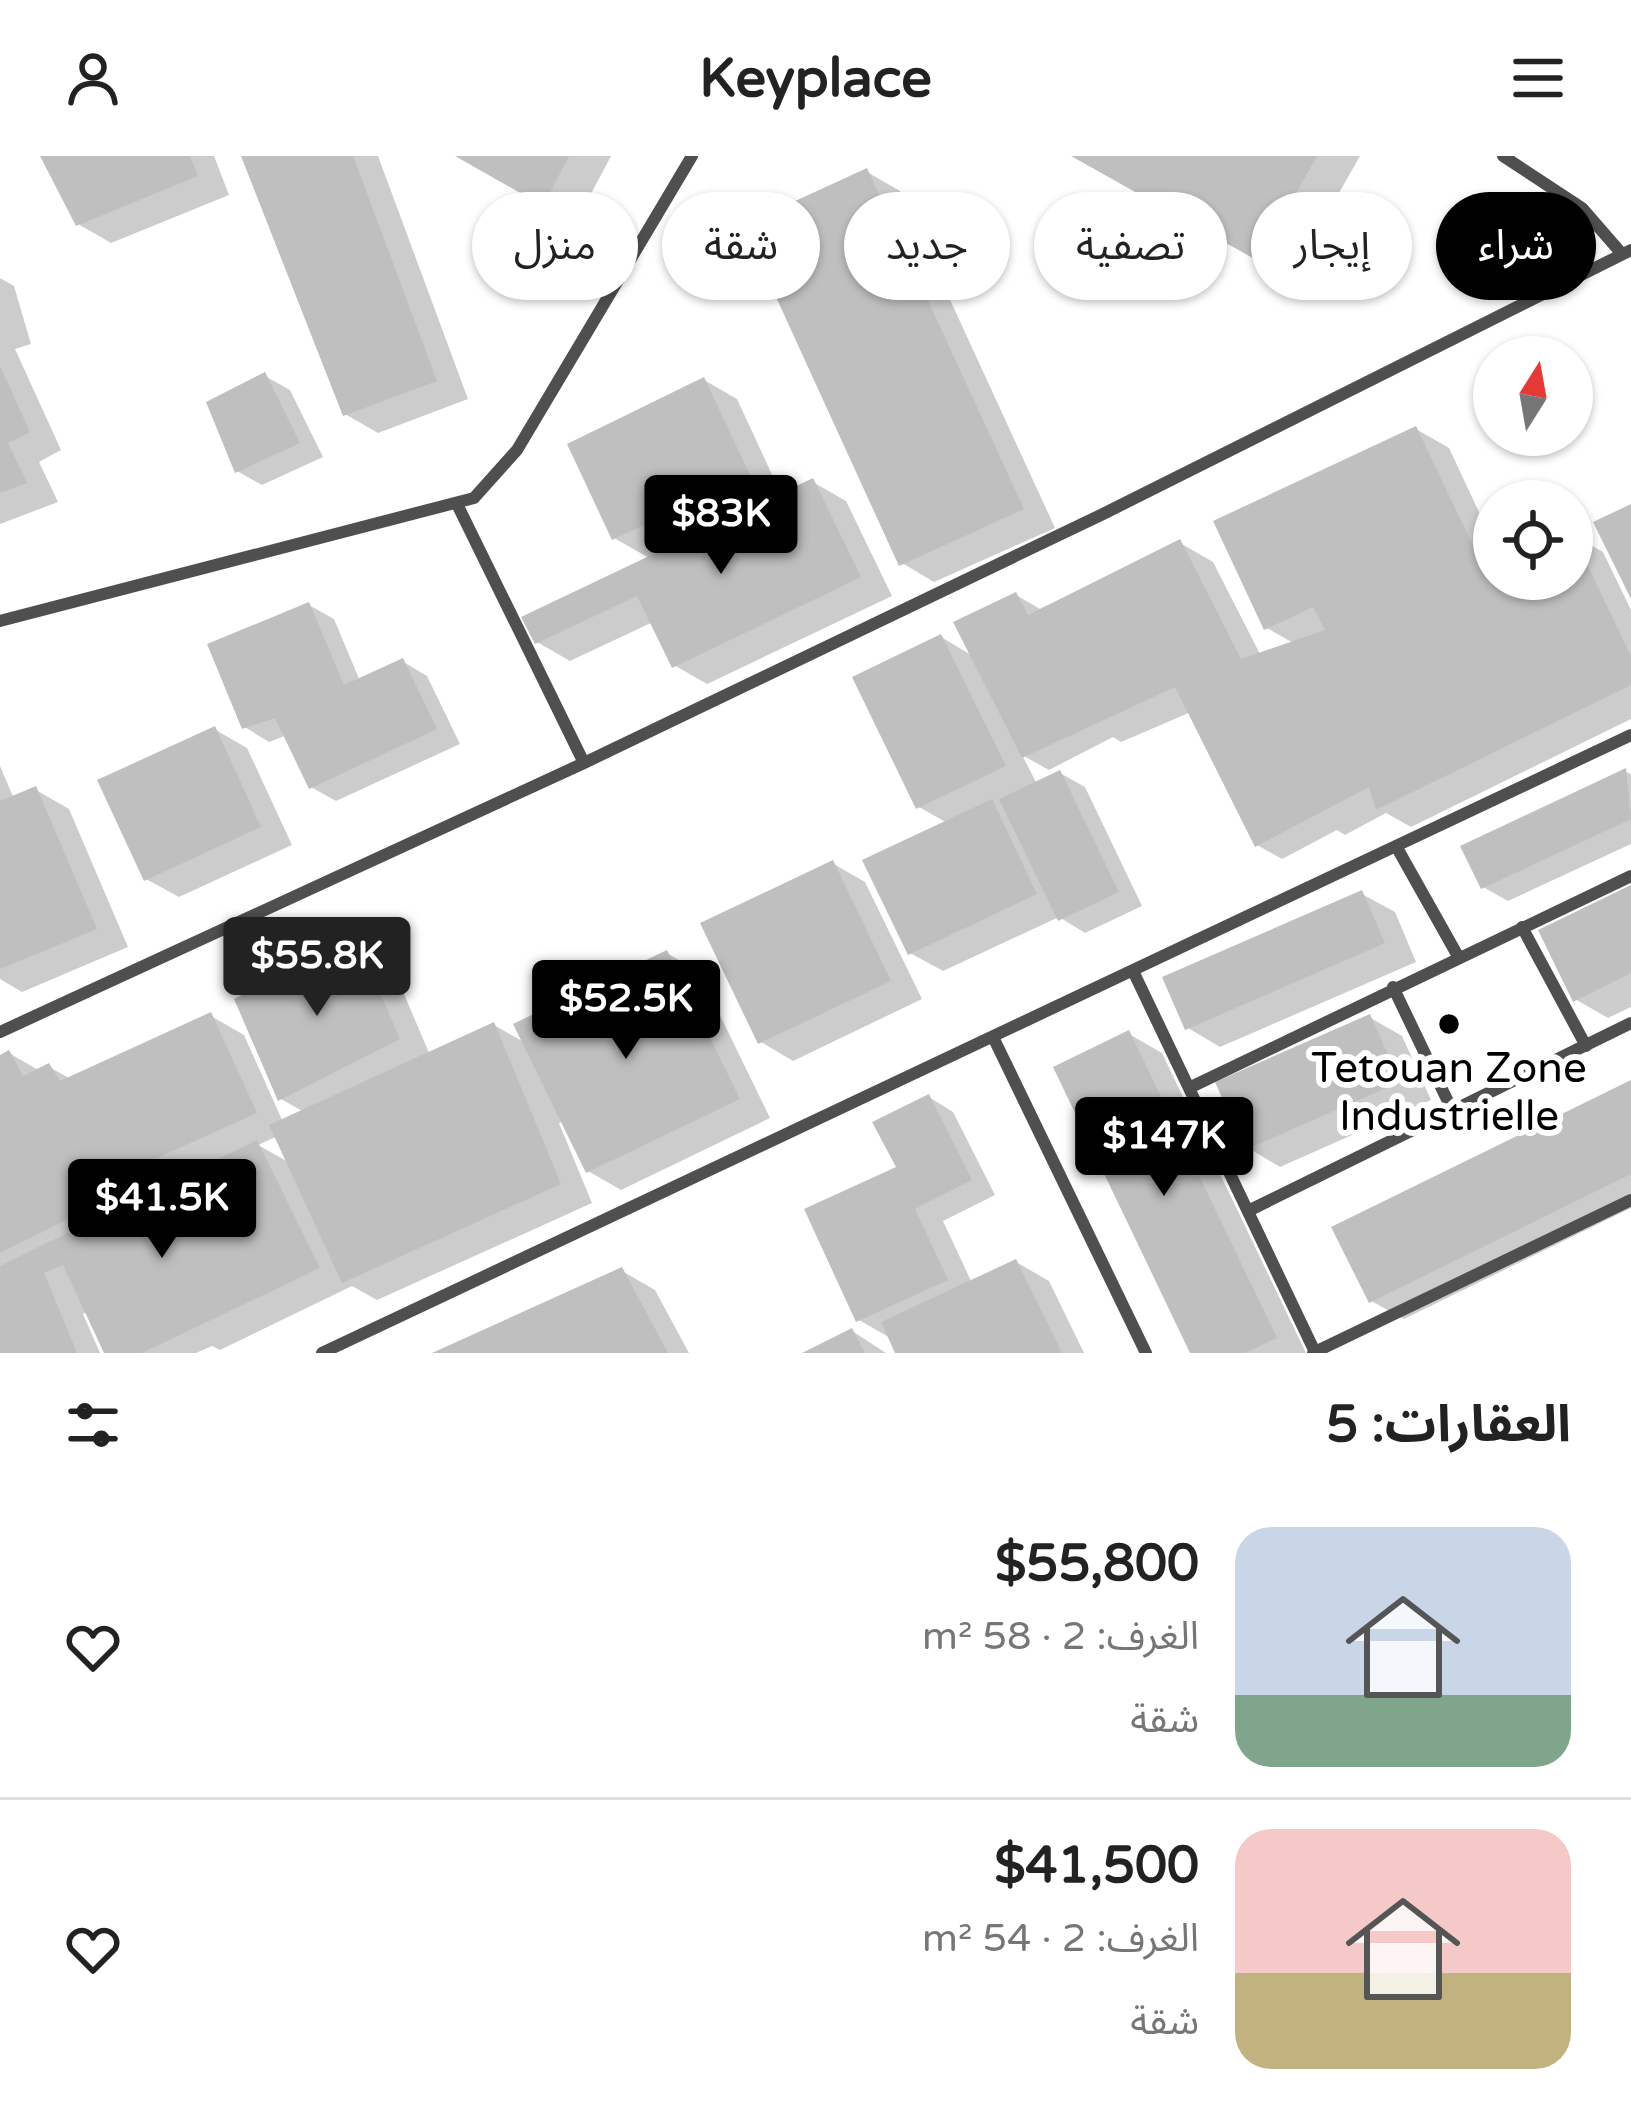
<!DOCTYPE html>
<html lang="ar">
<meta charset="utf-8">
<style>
body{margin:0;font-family:"Varela Round","Noto Sans Arabic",sans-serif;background:#f2f2f2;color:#222;direction:rtl;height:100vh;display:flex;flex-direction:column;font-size:45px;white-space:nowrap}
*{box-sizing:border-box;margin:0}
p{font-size:39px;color:#767676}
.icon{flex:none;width:66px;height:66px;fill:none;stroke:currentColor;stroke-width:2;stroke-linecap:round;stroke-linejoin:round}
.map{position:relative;height:1197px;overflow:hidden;direction:ltr}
.panel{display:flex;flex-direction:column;background:#fff;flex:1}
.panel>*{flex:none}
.hud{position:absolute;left:36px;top:36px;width:1560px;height:108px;direction:rtl;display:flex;gap:24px}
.needle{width:78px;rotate:11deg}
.buttons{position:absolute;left:1473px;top:180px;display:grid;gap:24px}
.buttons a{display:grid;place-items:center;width:120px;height:120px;border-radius:50%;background:#fff;box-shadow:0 3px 9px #0004;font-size:60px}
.price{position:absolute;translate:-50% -102px;padding:0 27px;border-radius:12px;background:#000;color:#fff;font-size:39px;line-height:78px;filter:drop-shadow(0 3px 6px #0008)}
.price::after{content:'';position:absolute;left:50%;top:72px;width:36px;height:27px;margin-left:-18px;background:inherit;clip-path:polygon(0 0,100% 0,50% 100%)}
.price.active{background:#222;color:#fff}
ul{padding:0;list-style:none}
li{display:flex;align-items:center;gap:36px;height:300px;padding:0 60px}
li+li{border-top:3px solid #e0e0e0}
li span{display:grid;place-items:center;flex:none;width:336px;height:240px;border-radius:36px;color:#555}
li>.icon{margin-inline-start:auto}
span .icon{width:144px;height:144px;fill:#fffc;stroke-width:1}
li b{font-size:51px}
h2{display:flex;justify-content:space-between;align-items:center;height:144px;padding:0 60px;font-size:51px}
.pill{padding:0 42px;border-radius:54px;background:#fff;box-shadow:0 3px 9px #0004;font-size:42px;line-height:108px}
.pill.active{background:#000;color:#fff}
header{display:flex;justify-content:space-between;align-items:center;height:156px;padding:0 60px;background:#fff;font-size:54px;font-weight:800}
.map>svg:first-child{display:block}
.shadow{fill:#0003;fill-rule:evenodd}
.building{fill:#bfbfbf}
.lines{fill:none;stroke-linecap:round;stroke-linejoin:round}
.service{stroke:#4f4f4f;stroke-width:12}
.poi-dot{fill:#000;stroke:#fff;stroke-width:4.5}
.labels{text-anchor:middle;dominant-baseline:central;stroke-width:12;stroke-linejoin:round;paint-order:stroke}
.poi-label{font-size:42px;fill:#000;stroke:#fff}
</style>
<header><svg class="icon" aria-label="menu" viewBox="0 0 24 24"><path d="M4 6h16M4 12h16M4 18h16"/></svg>Keyplace<svg class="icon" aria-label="person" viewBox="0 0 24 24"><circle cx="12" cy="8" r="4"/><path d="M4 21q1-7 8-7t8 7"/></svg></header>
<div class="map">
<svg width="1631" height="1197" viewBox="0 0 1631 1197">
<rect width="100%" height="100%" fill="#fff"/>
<path class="shadow" d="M44,0h170l15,39 -118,48 -33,-19z
M245,0h133l90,243 -90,34 -33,-19z
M461,0h150l-35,66z
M1076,0h284l-69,121z
M867,16l33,19 155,337 -121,54 -32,-19z
M0,122l14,8 17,58 -16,5 46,101 -22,12 19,40 -58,22z
M265,220l25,14 33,67 -61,28 -25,-14z
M704,224l33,19 45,97 31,-14 33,19 46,95 -185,88 -33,-19 -21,-43 -83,39 -33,-19 114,-83 -37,-21z
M1416,273l33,19 45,96v35h78v-45l31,18 28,58v109l-220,108 -25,-14 -41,22 -8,-5 -55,29 -25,-14 -66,-133 -70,30 -8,-5 -64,33 -27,-15 15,29 23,-11 25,14 57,119 -57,27 -26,-16 -116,54 -33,-18 37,-130 -28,-16 22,-170 32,19 43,-61 24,14 140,-66 33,19 48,94 34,-12 -28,-16z
M309,449l25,14 26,62 42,-20 25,15 33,68 -124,57 -25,-14 -24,-52 -18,7 -24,-15z
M214,573l33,19 45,97 -113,52 -33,-18z
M0,610l14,33 22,-9 33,19 59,138 -106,45 -22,-13z
M1626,616l5,2v70l-123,57 -25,-14z
M832,707l33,19 57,117 -129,62 -32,-19z
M1631,732v119l-23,11 -33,-19z
M1362,738l33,18 21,50 -196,85 -32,-19z
M356,784l33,19 41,96 64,-30 33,19 140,-91 32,19 71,146 -149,72 -33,-19 -24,-50 -5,2 33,80 -215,97 -25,-14 -132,64 -8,-4 -16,7h-89l-19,-42 -5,3 17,39h-100v-295l9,-5 31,18 9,-4 22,12 140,-63 33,19 39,87 21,-10 -23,-13zM278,980l12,27 -32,-18z
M1369,861l33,19 29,64 -151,67 -32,-19z
M1129,878l33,19 144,300h-112z
M1631,927v125l-227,111 -33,-18z
M929,941l24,15 42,83 -52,26 29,62 44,-21 33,19 35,72h-185l-7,-14 -33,-19 40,-151z
M622,1115l33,19 34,63h-250z
M852,1175l34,22h-77z"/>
<path class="building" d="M40,0h150l8,20 -122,50z
M241,0h112l84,225 -94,35z
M455,0h114l-26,50z
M1071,0h246l-59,105z
M867,12l157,341 -125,57 -156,-341z
M0,210l30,66 -22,11 19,40 -27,10z
M265,216l35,71 -65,30 -29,-71z
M704,221l46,98 -138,65 -45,-96z
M1416,270l69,145 9,-5v13h78v-46l59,123v29l-255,125 -7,-23 -114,60 -80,-160 -153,71 -69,-136 63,-30 12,23 152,-76 61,120 84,-29 -12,-23 -49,23 -51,-109z
M813,322l48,99 -189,91 -35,-72 -102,48 -14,-27z
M1631,348v95l-38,-77z
M309,446l35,83 59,-27 34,71 -128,60 -34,-71 -33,11 -35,-85z
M941,478l65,132 -90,43 -64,-132z
M215,570l46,101 -117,54 -47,-101z
M1626,612l5,51 -150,70 -21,-43z
M1060,614l59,122 -61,29 -59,-122z
M36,630l61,143 -97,40v-168z
M992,643l45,95 -129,61 -46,-95z
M833,704l58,121 -133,63 -58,-121z
M1631,729v88l-58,29 -35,-72z
M1362,734l23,53 -200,87 -23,-53z
M356,781l44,102 -122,62 -44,-102z
M667,794l73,149 -154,74 -73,-149z
M211,856l46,101 -151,68 9,15 -115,57v-198l9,-5 14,26 26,-13 11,18z
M1370,858l30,68 -155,68 -30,-68z
M494,866l67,162 -219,99 -73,-158z
M1129,874l148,308 -32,15h-55l-137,-286z
M1631,924v94l-262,129 -38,-76z
M929,938l43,86 -57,29 33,71 -92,42 -52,-113 92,-42 -24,-45z
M257,984l63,128 -178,85h-38l-41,-88 -19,8 33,80h-77v-87z
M1016,1103l46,94h-167l-14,-31z
M622,1111l46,86h-236z
M852,1172l13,25h-63z"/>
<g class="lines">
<path class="service" d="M1503,0l79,52 40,46
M458,350l126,257
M0,465l474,-123 43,-48 175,-294
M1396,690l63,112
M1522,771l64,119
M1134,817l181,379
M1393,831l60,125
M0,876l584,-269 521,-250 526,-263
M994,883l152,314
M1191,931l440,-211
M1250,1054l381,-187
M322,1197l1309,-618
M1313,1197l318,-153"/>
</g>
<circle class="poi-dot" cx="1449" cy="868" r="12"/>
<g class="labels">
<g class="poi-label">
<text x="1449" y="912">Tetouan Zone<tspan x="1449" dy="48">Industrielle</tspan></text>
</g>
</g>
</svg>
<div class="buttons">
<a><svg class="needle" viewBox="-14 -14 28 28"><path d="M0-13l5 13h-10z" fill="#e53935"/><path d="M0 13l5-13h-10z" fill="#767676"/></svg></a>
<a><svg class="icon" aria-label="locate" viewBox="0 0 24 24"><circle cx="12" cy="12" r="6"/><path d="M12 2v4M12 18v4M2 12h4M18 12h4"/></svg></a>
</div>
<b class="price" style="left:721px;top:421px">$83K</b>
<b class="price active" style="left:317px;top:863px">$55.8K</b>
<b class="price" style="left:626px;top:906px">$52.5K</b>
<b class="price" style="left:1164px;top:1043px">$147K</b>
<b class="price" style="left:162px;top:1105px">$41.5K</b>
<div class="hud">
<a class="pill active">شراء</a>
<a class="pill">إيجار</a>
<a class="pill">تصفية</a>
<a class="pill">جديد</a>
<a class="pill">شقة</a>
<a class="pill">منزل</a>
</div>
</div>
<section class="panel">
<h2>العقارات: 5<svg class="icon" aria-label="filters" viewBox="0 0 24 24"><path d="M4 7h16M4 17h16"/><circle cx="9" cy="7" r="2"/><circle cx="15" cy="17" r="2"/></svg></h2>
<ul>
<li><span style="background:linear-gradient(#c9d6e8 70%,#7fa58c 0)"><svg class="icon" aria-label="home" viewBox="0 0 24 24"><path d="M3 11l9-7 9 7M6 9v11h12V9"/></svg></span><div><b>$55,800</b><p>الغرف: 2 · 58 m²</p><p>شقة</p></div><svg class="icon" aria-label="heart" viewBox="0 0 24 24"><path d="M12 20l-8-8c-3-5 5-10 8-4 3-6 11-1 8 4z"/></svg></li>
<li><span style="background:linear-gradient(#f6c9c9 60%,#c2b280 0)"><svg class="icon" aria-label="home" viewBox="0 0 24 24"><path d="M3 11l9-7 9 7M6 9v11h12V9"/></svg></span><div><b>$41,500</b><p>الغرف: 2 · 54 m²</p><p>شقة</p></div><svg class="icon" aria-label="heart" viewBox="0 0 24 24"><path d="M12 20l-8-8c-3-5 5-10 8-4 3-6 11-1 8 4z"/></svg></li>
</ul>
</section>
